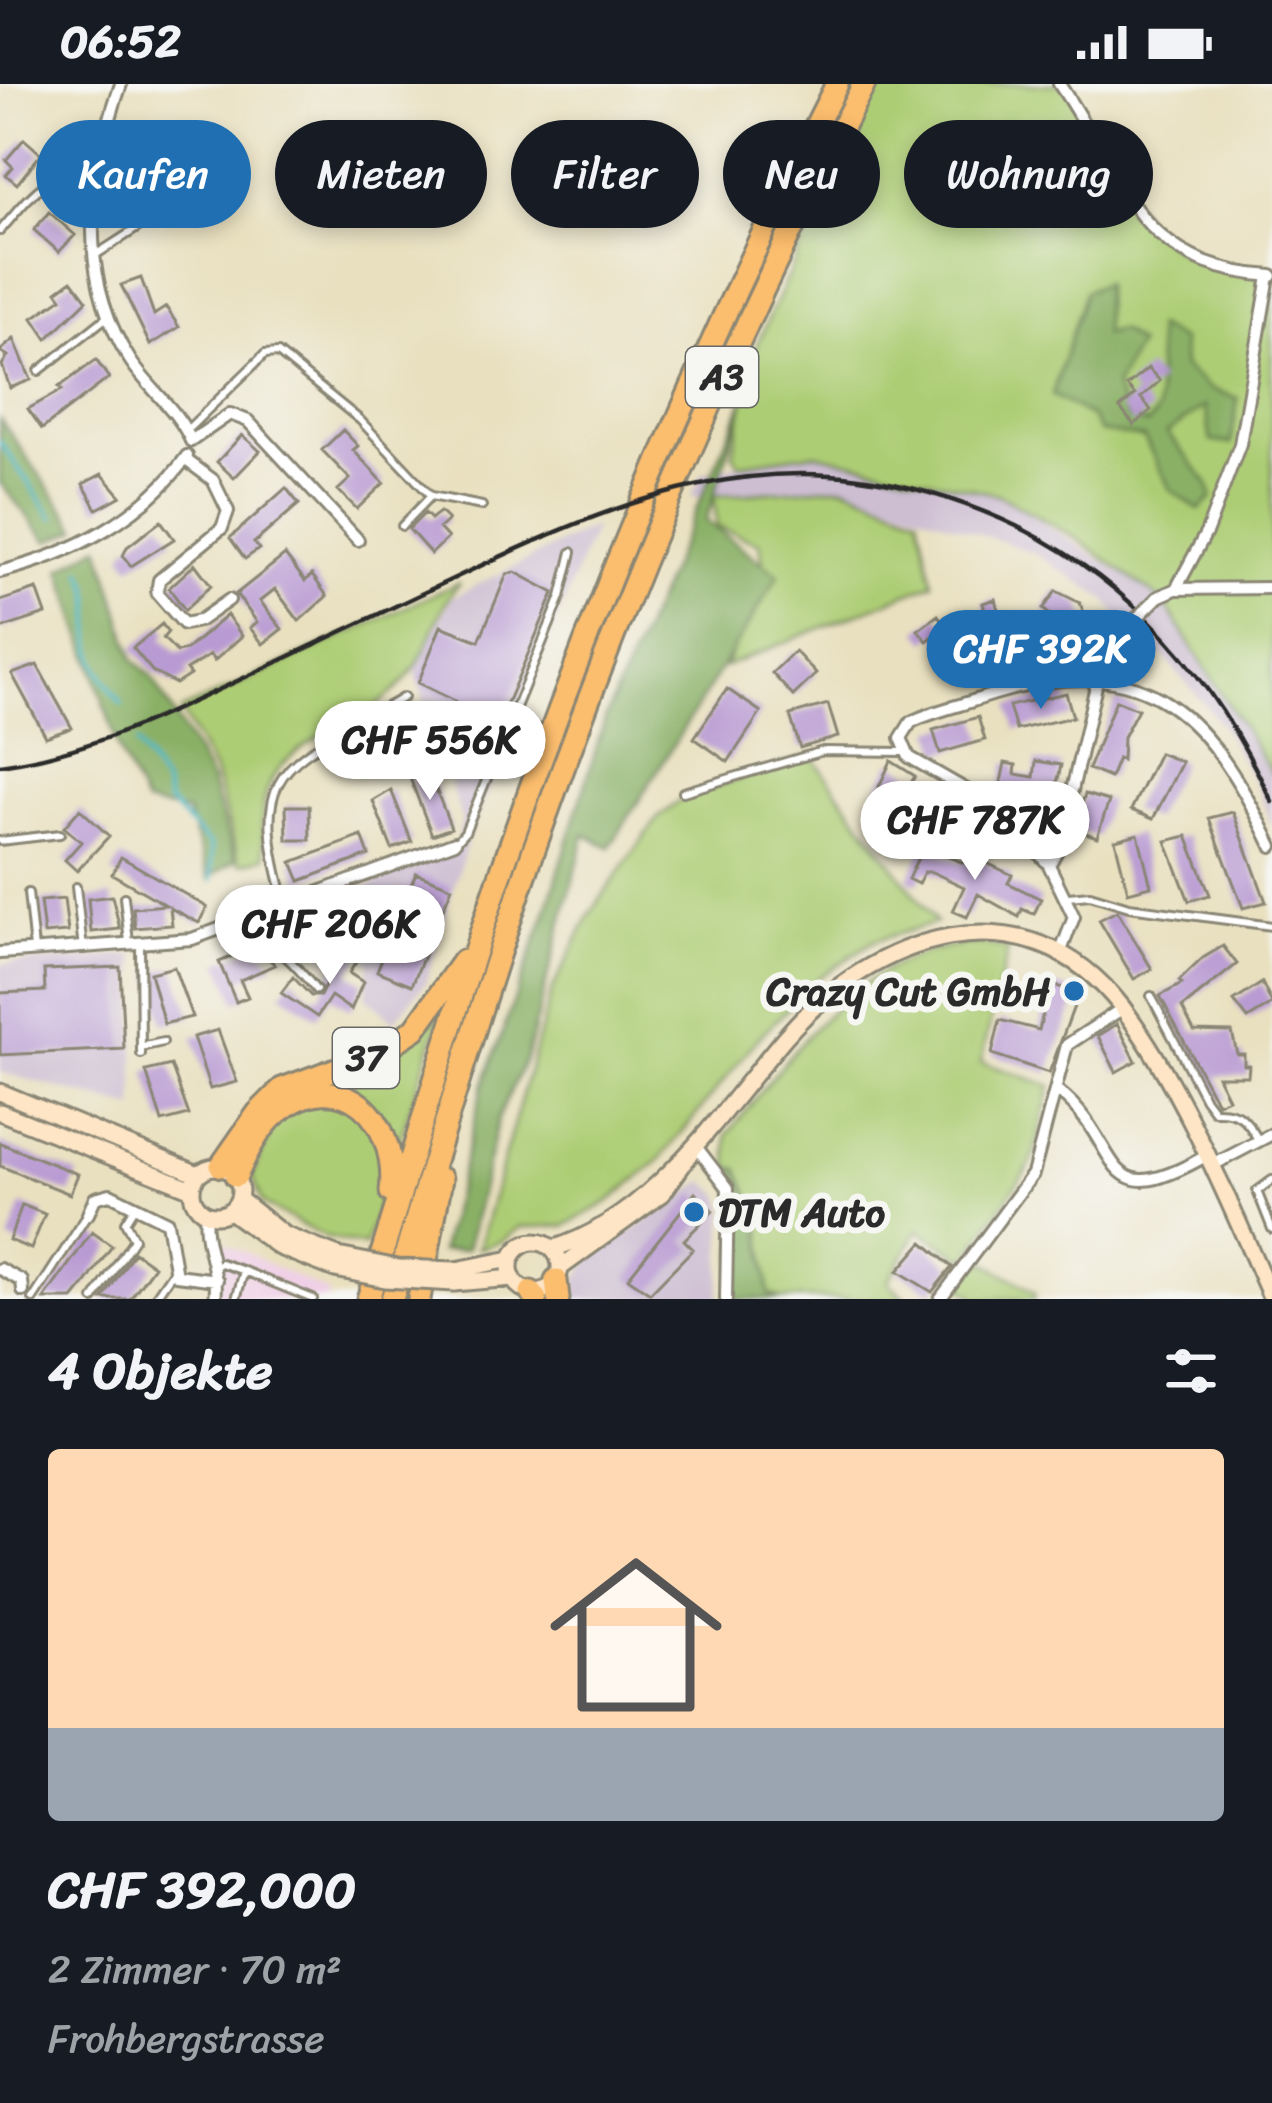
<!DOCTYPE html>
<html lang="de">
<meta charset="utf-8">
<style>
body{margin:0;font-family:Sriracha,sans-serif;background:#242831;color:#f1f3f6;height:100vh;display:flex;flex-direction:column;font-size:45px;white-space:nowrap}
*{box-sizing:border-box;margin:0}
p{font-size:39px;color:#9ea1a6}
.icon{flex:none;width:66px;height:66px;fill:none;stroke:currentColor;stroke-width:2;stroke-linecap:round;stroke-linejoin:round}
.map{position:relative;height:1215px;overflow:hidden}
.sheet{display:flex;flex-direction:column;background:#171b24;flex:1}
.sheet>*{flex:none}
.hud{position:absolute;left:36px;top:36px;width:1200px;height:108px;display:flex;gap:24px}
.price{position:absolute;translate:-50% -102px;padding:0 27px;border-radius:42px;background:#fff;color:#222;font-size:39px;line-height:78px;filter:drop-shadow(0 3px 6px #0008)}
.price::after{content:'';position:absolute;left:50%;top:72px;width:36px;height:27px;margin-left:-18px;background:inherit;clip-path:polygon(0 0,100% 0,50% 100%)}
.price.selected{background:#1f6fb2;color:#fff}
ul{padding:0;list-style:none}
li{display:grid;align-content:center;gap:24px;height:636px;padding:0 48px}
li span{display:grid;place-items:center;height:372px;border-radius:12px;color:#555}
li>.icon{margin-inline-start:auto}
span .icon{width:216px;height:216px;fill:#fffc;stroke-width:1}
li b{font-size:51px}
h2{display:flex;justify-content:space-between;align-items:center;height:144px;padding:0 48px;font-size:51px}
.tag{padding:0 42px;border-radius:54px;background:#171b24;box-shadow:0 6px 18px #0003;font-size:42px;line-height:108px}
.tag.selected{background:#1f6fb2;color:#fff}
.status{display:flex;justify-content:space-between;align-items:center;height:84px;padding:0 60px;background:#171b24;direction:ltr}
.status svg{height:33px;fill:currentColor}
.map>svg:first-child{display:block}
.built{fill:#efd0e6}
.industrial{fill:#cdbed2}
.green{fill:#adcd75;stroke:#6c7c50;stroke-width:3}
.forest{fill:#8ab066;stroke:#5a6e48;stroke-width:3}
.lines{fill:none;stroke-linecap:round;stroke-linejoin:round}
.stream{stroke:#45b4bf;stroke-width:4.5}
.building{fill:#b99bd3}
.service-casing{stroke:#8a8675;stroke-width:12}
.minor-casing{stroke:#8a8675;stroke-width:16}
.secondary-casing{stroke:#8a8675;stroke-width:21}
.motorway-casing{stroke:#8a8675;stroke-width:27}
.service{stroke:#fff;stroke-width:6}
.minor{stroke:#fff;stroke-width:10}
.secondary{stroke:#fde5c5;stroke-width:15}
.motorway{stroke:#fbbd6e;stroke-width:21}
.rail{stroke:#2b2b2b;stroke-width:4.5}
.minor-bridge-casing{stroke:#8a8675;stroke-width:16;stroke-linecap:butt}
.secondary-bridge-casing{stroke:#8a8675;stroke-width:21;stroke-linecap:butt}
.minor-bridge{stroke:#fff;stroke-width:10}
.secondary-bridge{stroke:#fde5c5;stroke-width:15}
.poi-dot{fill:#1f6fb2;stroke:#f6f6f2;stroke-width:4.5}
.labels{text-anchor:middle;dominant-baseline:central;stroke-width:12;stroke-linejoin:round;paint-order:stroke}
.shield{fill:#f6f6f2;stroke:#686867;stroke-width:3}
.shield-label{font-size:36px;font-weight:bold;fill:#2b2b2b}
.poi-label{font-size:39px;font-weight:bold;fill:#2b2b2b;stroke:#f6f6f2;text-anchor:end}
</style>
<div class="status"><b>06:52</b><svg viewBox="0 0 49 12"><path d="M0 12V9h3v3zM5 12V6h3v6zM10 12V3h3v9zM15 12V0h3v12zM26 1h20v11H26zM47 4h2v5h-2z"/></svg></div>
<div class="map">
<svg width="1272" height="1215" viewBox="0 0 1272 1215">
<rect width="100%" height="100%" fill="#f6f6f2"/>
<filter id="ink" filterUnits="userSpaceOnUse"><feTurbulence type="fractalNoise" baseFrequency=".00833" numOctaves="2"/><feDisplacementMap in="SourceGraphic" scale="24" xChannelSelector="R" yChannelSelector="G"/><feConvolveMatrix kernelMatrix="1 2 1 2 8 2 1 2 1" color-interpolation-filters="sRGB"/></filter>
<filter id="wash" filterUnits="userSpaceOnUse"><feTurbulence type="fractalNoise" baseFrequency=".004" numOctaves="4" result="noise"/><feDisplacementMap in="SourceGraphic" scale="48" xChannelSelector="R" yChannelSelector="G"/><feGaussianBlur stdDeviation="2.7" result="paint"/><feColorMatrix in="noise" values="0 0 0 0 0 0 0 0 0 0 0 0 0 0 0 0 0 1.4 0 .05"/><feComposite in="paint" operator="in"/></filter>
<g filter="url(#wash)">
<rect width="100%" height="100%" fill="#e9e0bf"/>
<path class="built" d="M221,1157l108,52 -2,6h-115l7,-11z"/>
<path class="industrial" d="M787,369h27l185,42 155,99 50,67 68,113v53l-14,-38 -40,-69 -74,-86 -13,-1 -26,-34 -71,-46 -190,-67 -153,11 11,-24z
M595,442l-127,314 -42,142 -32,39 -28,-24 4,-37 -15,-10 12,-20 -7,-41 93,-38 9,-30 -47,-150 36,-73z
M135,871v154l-135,-37v-108z
M705,1097l16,13 4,14 -6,91h-146l3,-18 14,-21z"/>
<path class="green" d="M883,0h182c41,51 69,156 133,176 23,8 50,11 74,16v498l-109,-173 -86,-62 -78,-44 -185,-42 -75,11 -6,-10 23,-108 91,-200z
M844,402l75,30 14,67 -209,84 42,-85 -6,-39 -43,-16 -3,-31z
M460,498c-23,25 -28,62 -48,90 -56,75 -173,56 -146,185l-26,7 -26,-92 -33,-61z
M811,671l125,168 -62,18 -53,35 -62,61 -101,125 -48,39 -45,25 -45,1 -18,14 -24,8 74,-259 39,-78 67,-94 26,-21z
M941,701l52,34 -28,34 -40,-31z
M981,860l27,5 -27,113 70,24 -19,76 -66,97 -48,-29 -30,52 19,17h-125l-13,-5 -30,-125 -10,-1 -2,-33c69,-87 133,-188 254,-191z
M440,933l-75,229 -41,-9 -61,-33 -11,-29 19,-43 -11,-13z
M985,1178l49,30 1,7h-56l-20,-13 13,-20z"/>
<path class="forest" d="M1104,199v51l15,-4 19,14 -23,42 12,32 21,6 10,-14 -2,-83 25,13 2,27 27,22 28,9 -7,46 -20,-3 -6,-35 -38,27 41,50 4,15 -13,12 -29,-21 -26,-51 -44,-6 -9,-15 -39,-22 33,-104z
M744,316l-38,121 73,54 -169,272 -25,-12 -58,220 -29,64 -31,130 -26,2 43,-168 63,-173 59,-194z
M0,335l78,110 -30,12 -48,-58z
M100,462l34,114 18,17 56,97 28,86 -27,18 -22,-66 -42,-8 -25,-50 -59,-185z
M729,1084h9l22,53 9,73 13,5h-51l6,-75z"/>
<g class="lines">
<path class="stream" d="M0,358l53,76
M82,487c18,29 3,61 14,92 5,14 17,28 26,41
M137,660l28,42 3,16 43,44 1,35"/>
</g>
<g id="blocks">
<path class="building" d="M24,55l17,15 -24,30 -11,-9 7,-8 -7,-7z
M144,83l19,27 -30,21 -19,-26z
M49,128l26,23 -16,17 -25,-22z
M141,194l13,37 12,-8 13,20 -29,18 -29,-60z
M72,196l15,20 -40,39 -14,-21 29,-20 -5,-7z
M14,255l17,41 -21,8 -8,-23 6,-9 -8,-5z
M96,276l13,18 -67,51 -14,-20 34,-19 -3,-3z
M1148,284l12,13 -19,17 10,12 -17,15 -14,-17 15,-13 -8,-9z
M343,346l15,16 -5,4 31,33 -27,26 -19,-19 12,-11 -28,-29z
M242,351l18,16 -26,27 -17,-16z
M102,390l19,22 -24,13 -14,-25z
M286,404l13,16 -45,39 5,6 -14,10 -15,-21z
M440,428l8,8 -9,8 9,10 -17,16 -22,-25 16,-16 6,6z
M161,437l13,18 -43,27 -8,-10 4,-9z
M285,471l20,26 7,-6 15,21 -28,25 -24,-32 -15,12 22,28 -19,15 -13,-16 7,-6 -21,-28z
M195,480l16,21 -26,25 -16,-22z
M515,488l39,21 -73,171 -23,-11 -10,-26 7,-26 -37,-18 23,-57 38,15 28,-67z
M37,505l9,25 -46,15v-28z
M1056,507l24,12 10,25 -8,4 6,11 -15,8 -16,-20 7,-4 -21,-18z
M995,515l18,65 -24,8 -7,-35 10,-3 -9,-31z
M227,531l15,21 -28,25 -4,-6 -24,15 4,5 -14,9 -23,-12 -20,-24 29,-24 6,8 -5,6 14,14 9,-2z
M938,531l7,10 6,-5 13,16 -17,13 -11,-15 -9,7 -9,-11z
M795,567l21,23 -23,22 -21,-23z
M37,581l35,63 -26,9 -34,-63z
M727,605l34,23 -33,50 -34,-24z
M1066,609l7,24 -57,13 -7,-24z
M1116,616l22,9 -15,28 -1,23 -4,-2 -8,20 -22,-9z
M828,620l10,33 -38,11 -10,-33z
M978,633l7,23 -45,13 -7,-23z
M1159,669l23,9 -29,57 -22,-9z
M891,677l24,15 -9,16 -10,-6 -10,16 -11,-7z
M1036,677l25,4 -12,57 -21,-12 1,-9 -15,-2 1,-9 -15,-3 5,-24 11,2 -1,9 19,3z
M429,687l22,57 -19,7 -22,-57z
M391,706l21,52 -20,7 -19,-48z
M1085,710l24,7 -12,36 -23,-8z
M286,722h23l1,34h-23z
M80,725l29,27 -32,35 -12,-11 16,-18 -17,-15z
M1233,728l33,90 -23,6 -34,-90z
M1138,750l13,52 -23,6 -13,-52z
M362,752l7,19 -69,26 -8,-19z
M1187,752l23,59 -21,6 -23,-60z
M923,763l41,16 3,-6 13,3 32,15 -4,8 33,16 -7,15 -12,-5 -3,8 -41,-23 -11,23 -14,-6 11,-24 -32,-15h-8l-6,12 -10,-5z
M121,773l86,50 -8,16 -29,-15 2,17 -37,3 -2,-20 33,-3 -54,-31z
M416,789l36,14 -40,98 -35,-14z
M112,812l8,33 -29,3 -3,-33z
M64,815l4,33 -24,2 -4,-33z
M337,827l6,18 -30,19 -25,-6 -4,-11z
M1117,827l35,58 -18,10 -35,-59z
M257,862l18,19 -35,15 8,17 -12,5 -17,-40z
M345,862l15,10 -11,17 14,9 -12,28 -20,-14 -14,21 -36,-24 12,-16 18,19h9z
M1223,862l14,18 -55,44 12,23 38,1 5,22h7v11h5l-1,11h-31l11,22 -11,5 -57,-107 22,-12 -3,-3 24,-23z
M120,883l4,82 -124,6v-62l45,-2 -1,-21z
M174,883l18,50 -28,7 -14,-51z
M1262,899l10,21 -24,15 -14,-18z
M1050,900l29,9 -30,80 -57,-19 8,-34 39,10z
M1117,940l19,37 -20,11 -18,-36z
M218,946l19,52 -27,7 -17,-52z
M171,981l18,50 -27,7 -16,-51z
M0,1059l78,31 -8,20 -70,-28z
M695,1109l18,18 -29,29 9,9 -43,44 -22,-15z
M22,1121l23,9 -14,35 -22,-9z
M92,1148l20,14 -26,37 -13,16h-29z
M923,1158l29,25 -20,25 -34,-21z
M134,1168l20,14 -24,33h-27z"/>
</g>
</g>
<g filter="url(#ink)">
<use href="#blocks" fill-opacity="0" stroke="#8a8675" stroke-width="3"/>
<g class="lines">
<defs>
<path id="service" d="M0,147c29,-33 48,-62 96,-63
M97,170l59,-38
M39,287l68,-54
M187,346l78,-76 13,-1 82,67 71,76 51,10
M402,442l29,-30
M683,708l140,-41 81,1
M0,757l60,-7
M456,758l9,-10 96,-235 11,-45
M76,803l7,62
M28,809l6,56
M124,813l5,45
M1068,813l22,-2 39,12 143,19
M285,819c-41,-144 6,-138 119,-206
M233,844c40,12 58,31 83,62
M140,861l1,109
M1151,912l54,103 9,12c26,-1 32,8 45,30
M141,963l22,-5
M1272,1096l-15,11 15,38
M214,1183l7,-4 23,8 -8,28
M244,1187l69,28
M33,1215l55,-85
M94,1215l40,-60 -9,-17 10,-16
M154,1215l20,-29"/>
<path id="minor" d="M121,0c-32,91 -46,190 9,276 18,28 49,51 61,81
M1059,0c66,96 76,183 213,192
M191,357l39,-27 18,7 110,119
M186,376l27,20 15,31 -6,17 -63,52 -2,13 27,31 15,-3 30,-21
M0,488c72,-18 143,-54 187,-116
M1176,505l31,-58 33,-87 29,-168
M1158,513l18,-8 96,-1
M1108,594l3,-24 15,-25
M1049,781l10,-18 39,-170
M0,869l192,-14 263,-97
M1059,872l15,-39 -25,-52 -36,-41 -22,-20 -82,-47 -8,-19 10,-16c22,-11 48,-16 71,-24 159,-52 222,6 290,148
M1059,1008c66,52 37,126 145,65
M695,1061l33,43 -2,111
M1211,1082l61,-32
M206,1129c-4,31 14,56 9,86
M88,1130l7,-16 15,-4 57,28 9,53 41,5
M0,1185l22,12 1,10
M940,1215l93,-125 34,-129 56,-37"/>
<path id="secondary" d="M0,1008l198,82
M0,1028l192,77
M192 1107a24 24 0 1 1 48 0a24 24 0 1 1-48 0Z
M239,1115l45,36 54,21
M230,1127l49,36 56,22
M510 1183a25 25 0 1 1 50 0a25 25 0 1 1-50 0Z
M552,1165c100,-30 169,-137 233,-212 87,-101 240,-156 337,-30 59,77 110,202 150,292
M560,1184l102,-74 29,-41
M456,1186l55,-11
M454,1199l59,-5"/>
<path id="motorway" d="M221,1082l37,-53 24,-24 95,-35 38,-25 48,-68
M236,1092c10,-22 22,-47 41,-63 64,-53 122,6 114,79
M556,1196l2,19
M531,1208l5,7
M368,1215c48,-154 92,-309 145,-461 90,-259 199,-510 324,-754
M392,1215c49,-159 95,-319 151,-475 90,-254 198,-500 321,-740
M419,1215l22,-120"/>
</defs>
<use href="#service" class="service-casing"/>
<use href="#minor" class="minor-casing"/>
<use href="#secondary" class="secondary-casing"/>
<use href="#motorway" class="motorway-casing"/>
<use href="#service" class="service"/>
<use href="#minor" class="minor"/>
<use href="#secondary" class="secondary"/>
<use href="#motorway" class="motorway"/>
<path class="rail" d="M0,681c82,-11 157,-46 231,-81 77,-37 154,-73 230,-109 188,-89 337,-145 540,-56 127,56 214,159 271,283"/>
<defs>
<path id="minor-bridge" d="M1126,545l32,-32"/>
<path id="secondary-bridge" d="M338,1172l60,12 58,2
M335,1185l50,10 69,4"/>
</defs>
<use href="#minor-bridge" class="minor-bridge-casing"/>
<use href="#secondary-bridge" class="secondary-bridge-casing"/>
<use href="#minor-bridge" class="minor-bridge"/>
<use href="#secondary-bridge" class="secondary-bridge"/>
</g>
</g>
<g class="poi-dot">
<circle cx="1074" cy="907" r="12"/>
<circle cx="694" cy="1128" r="12"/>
</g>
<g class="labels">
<g class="shield">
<rect x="686" y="263" width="72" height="60" rx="9"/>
<rect x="333" y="944" width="66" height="60" rx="9"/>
</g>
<g class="shield-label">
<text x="722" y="293">A3</text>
<text x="366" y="974">37</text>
</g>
<g class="poi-label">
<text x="1050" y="907">Crazy Cut GmbH</text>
<text x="718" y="1128" text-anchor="start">DTM Auto</text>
</g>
</g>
</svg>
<b class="price selected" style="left:1041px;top:628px">CHF 392K</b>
<b class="price" style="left:430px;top:719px">CHF 556K</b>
<b class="price" style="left:975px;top:799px">CHF 787K</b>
<b class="price" style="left:330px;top:903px">CHF 206K</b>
<div class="hud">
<a class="tag selected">Kaufen</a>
<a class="tag">Mieten</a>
<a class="tag">Filter</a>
<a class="tag">Neu</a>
<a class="tag">Wohnung</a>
</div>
</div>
<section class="sheet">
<h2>4 Objekte<svg class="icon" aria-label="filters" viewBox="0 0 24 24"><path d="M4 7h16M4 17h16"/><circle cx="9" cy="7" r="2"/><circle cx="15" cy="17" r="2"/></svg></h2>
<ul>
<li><span style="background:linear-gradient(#ffd9b3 75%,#9aa5b1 0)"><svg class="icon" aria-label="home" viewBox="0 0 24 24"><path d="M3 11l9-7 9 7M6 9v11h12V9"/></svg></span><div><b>CHF 392,000</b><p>2 Zimmer · 70 m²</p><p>Frohbergstrasse</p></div></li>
</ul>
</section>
